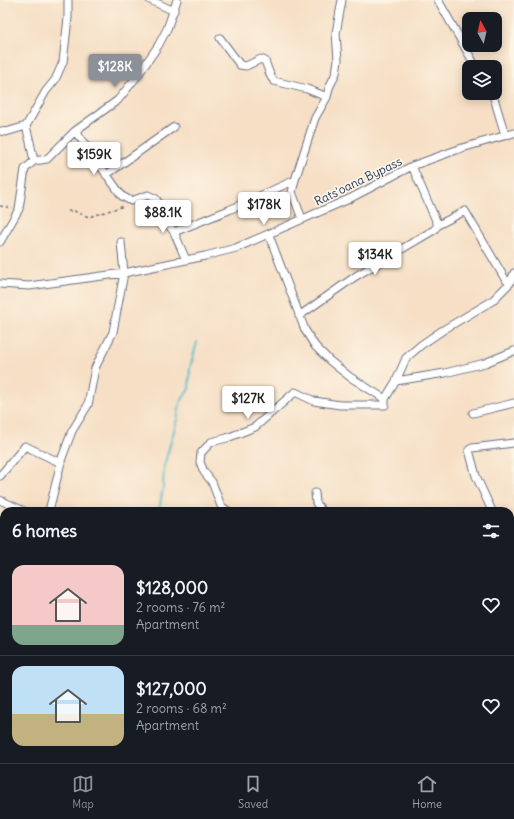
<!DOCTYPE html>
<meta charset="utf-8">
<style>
body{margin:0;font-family:Delius,sans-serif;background:#20242c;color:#f1f3f6;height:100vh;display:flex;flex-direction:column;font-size:15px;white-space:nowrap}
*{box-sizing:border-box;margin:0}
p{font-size:13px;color:#9ea1a6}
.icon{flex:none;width:22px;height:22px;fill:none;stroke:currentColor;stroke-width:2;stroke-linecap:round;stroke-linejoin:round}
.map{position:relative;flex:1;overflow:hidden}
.drawer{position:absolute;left:0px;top:507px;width:514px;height:256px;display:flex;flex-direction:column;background:#171b24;border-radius:12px 12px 0 0;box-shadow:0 2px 10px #0003}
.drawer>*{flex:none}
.needle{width:26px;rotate:352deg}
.controls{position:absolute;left:462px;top:12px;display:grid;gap:8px}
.controls a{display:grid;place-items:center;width:40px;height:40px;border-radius:8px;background:#171b24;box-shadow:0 2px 10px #0003;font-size:20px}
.price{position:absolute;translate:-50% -34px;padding:0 9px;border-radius:4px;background:#fff;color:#222;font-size:13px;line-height:26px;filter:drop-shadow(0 1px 2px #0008)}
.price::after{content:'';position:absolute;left:50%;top:24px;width:12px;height:9px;margin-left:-6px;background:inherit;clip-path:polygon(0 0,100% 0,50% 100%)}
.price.on{background:#8c9099;color:#fff}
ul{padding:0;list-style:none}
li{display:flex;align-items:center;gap:12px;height:100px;padding:0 12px}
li+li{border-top:1px solid #363941}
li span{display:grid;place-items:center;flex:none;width:112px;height:80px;border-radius:12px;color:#555}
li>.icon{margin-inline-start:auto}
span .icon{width:48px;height:48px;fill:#fffc;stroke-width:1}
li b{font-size:17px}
h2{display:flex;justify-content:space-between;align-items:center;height:48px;padding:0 12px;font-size:17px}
.menu{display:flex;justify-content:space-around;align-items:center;height:56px;border-top:1px solid #363941;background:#171b24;font-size:11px;color:#9ea1a6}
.menu a{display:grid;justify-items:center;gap:2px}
.menu .on{color:#8c9099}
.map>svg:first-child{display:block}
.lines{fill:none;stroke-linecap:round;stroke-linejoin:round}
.stream{stroke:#4ebcc7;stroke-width:2}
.minor-casing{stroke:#686d82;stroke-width:9}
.path{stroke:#686d82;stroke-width:1.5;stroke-dasharray:3 3;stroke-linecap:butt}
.minor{stroke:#fff;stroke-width:7}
.labels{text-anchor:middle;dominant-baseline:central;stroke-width:3.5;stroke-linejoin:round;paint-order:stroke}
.street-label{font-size:12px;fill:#1b2f5e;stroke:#fcf5e5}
</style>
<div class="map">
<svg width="514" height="763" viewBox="0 0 514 763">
<rect width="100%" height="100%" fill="#fcf5e5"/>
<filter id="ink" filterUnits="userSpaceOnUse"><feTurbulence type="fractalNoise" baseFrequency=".025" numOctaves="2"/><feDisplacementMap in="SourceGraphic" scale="8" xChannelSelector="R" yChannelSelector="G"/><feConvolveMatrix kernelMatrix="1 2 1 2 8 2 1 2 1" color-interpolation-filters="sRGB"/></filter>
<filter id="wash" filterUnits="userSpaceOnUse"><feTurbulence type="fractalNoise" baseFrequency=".012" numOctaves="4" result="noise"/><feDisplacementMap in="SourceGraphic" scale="16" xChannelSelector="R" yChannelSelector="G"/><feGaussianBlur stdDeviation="0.9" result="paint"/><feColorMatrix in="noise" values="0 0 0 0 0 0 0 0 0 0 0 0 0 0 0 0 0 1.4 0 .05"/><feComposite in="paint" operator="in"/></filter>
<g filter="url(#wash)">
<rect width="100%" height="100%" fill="#f6dfc5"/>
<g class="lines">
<path class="stream" d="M159,511l4,-24 1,-21 13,-46 3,-17 9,-14 1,-21 7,-26
M510,641l4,-1
M172,763l2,-4
M179,763l12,-4"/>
</g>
</g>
<g filter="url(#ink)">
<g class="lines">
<defs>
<path id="minor" d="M150,0l24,11
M438,0l38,67
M220,38l20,27 6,1 15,-7 4,2 6,16 3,4 33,8 20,8
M491,93l3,5 11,37
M0,131l6,1 20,-6
M75,131l47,65 9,5 17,-6 8,4 5,8 6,16 7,9 12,28
M34,161l13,-2 28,-28 43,-31 20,-25 20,-29 9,-17 10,-29
M412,166l26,59 27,-14 40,68 5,4
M106,175l68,-48
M302,219l-10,-27 3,-12 20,-62 12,-21 2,-9 7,-15 2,-13 -2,-27 6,-33
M174,232l55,-22 66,-30
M269,235l36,95 10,16 15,15 20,16 35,22 11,-18 49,-8 40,-10 29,-12
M0,242l19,-33 6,-40 9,-8 -4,-19 -4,-16 20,-35 9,-11 8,-18 5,-44v-18
M0,284l29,2 95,-13 81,-17 31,-8 113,-49 63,-33 50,-18 52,-15
M299,316l57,-40 78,-46 4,-5
M396,381l10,-23 15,-13 22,-15 49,-29 18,-18 4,-10
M473,413l41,-10
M0,476l25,-30 36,17
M315,493l1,10 6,8
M0,500l24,11
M49,511l13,-53 10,-27 16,-26 7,-37 18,-36 11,-59 -3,-31
M228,511l-7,-5 -9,-24 -8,-10 -4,-10 1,-9 10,-11 16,-4 28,-11 40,-35 19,9 26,4h45v-6
M492,511l-16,-35 -7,-26 3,-2 42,-5
M510,545l4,1
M0,630l4,-7
M0,633l4,24
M510,712l4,-2
M510,754l4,2
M230,759l10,4
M177,763l2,-4
M390,763l11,-4"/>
</defs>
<use href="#minor" class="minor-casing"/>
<path class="path" d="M0,206l12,2
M68,211h6l15,6 35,-11"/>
<use href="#minor" class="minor"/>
</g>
</g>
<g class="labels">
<g class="street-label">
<text transform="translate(358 181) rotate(-26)">Rats'oana Bypass</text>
</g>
</g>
</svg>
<div class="controls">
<a><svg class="needle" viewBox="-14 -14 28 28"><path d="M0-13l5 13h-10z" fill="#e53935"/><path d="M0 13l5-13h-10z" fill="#9ea1a6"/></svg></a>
<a><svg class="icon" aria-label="layers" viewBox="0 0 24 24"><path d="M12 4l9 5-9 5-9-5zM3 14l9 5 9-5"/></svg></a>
</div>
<b class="price on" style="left:115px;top:88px">$128K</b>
<b class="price" style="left:94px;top:176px">$159K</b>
<b class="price" style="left:264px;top:226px">$178K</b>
<b class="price" style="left:163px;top:234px">$88.1K</b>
<b class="price" style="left:375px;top:276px">$134K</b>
<b class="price" style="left:248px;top:420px">$127K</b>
<section class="drawer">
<h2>6 homes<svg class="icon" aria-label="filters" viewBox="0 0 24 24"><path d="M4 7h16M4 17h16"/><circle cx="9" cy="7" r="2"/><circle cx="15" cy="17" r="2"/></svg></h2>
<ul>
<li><span style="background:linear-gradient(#f6c9c9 75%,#7fa58c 0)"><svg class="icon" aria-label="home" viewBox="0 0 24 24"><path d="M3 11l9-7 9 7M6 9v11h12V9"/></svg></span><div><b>$128,000</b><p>2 rooms · 76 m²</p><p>Apartment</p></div><svg class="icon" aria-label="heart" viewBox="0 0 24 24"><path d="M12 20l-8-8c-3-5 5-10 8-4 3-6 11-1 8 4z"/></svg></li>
<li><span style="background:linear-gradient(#bfe0f5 60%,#c2b280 0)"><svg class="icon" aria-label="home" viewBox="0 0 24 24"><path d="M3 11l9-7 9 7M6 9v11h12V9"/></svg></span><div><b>$127,000</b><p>2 rooms · 68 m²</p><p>Apartment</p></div><svg class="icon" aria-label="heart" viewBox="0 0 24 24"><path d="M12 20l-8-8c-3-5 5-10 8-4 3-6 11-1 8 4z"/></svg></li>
</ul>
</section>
</div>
<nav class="menu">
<a class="on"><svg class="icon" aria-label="map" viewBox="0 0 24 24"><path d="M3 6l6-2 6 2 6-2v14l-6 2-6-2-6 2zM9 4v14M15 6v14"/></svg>Map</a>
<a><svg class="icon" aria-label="saved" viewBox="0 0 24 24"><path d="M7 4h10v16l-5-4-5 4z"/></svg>Saved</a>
<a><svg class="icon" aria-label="home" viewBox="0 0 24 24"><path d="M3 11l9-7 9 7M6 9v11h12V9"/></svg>Home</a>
</nav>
